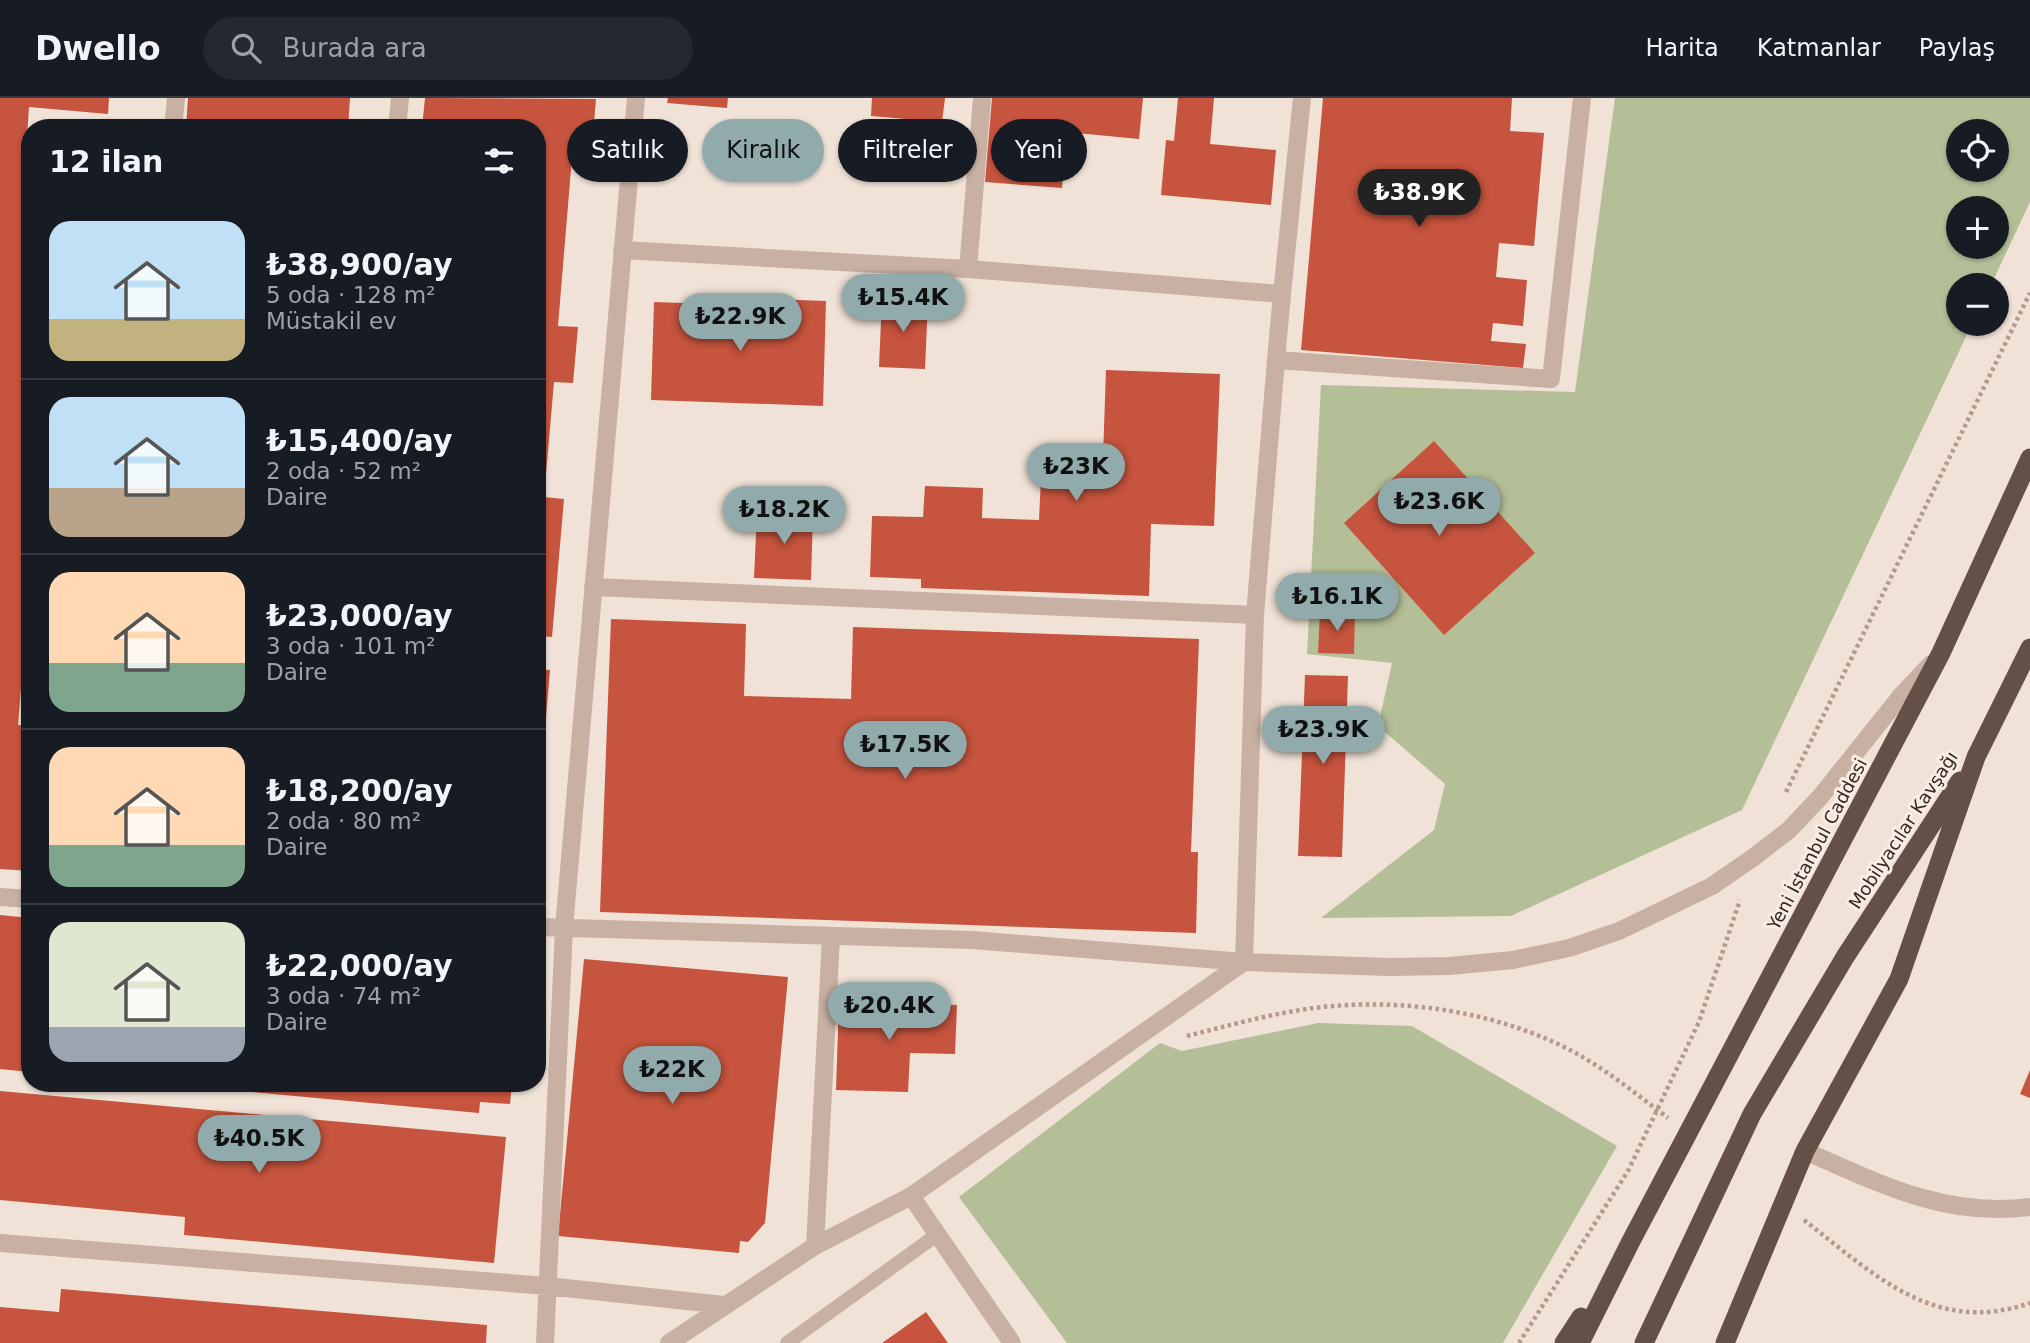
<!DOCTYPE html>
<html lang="tr">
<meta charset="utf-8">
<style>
body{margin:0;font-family:"DejaVu Sans",sans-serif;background:#242831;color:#f1f3f6;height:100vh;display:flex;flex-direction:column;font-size:26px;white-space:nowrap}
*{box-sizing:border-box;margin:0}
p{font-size:23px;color:#9ea1a6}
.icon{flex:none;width:38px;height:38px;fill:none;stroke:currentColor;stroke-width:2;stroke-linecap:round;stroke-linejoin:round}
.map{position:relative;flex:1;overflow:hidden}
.sheet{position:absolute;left:21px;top:21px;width:525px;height:973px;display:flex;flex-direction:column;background:#171b24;border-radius:28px;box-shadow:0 2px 5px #0004}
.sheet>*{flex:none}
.hud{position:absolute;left:567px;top:21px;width:665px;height:63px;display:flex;gap:14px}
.controls{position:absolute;left:1946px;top:21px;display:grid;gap:14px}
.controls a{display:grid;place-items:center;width:63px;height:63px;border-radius:50%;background:#171b24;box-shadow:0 2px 5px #0004;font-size:35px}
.price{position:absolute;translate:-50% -60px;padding:0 16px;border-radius:24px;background:#91abad;color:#111;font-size:23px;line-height:46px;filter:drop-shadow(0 2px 4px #0008)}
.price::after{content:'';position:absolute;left:50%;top:42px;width:21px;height:16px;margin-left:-10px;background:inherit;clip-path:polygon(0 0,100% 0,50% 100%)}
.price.selected{background:#222;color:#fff}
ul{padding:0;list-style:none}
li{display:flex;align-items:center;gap:21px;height:175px;padding:0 28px}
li+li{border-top:2px solid #363941}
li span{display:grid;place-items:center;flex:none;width:196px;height:140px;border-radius:21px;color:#555}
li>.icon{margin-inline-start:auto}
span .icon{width:84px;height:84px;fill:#fffc;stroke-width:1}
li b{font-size:30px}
h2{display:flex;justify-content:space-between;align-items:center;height:84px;padding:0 28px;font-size:30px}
.tag{padding:0 24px;border-radius:32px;background:#171b24;box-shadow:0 2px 5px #0004;font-size:24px;line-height:63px}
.tag.selected{background:#91abad;color:#111}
header{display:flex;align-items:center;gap:42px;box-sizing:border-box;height:98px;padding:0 35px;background:#171b24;border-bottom:2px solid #363941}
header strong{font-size:33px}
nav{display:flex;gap:38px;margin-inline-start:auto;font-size:24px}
.search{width:490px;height:63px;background:#242831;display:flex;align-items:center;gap:18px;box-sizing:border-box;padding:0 24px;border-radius:38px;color:#9ea1a6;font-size:26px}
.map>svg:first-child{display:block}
.green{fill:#b5bf97;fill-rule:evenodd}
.building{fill:#c6543e}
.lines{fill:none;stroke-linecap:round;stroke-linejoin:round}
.path{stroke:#b49a8d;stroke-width:4.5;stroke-dasharray:3.5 3.5;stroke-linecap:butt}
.service{stroke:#c8b1a2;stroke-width:14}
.minor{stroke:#c8b1a2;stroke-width:18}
.tertiary{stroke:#c8b1a2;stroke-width:18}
.trunk{stroke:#645048;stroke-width:19}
.labels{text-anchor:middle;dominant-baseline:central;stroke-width:6;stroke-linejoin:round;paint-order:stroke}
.street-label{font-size:18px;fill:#332825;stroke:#f9ece2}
</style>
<header>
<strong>Dwello</strong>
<div class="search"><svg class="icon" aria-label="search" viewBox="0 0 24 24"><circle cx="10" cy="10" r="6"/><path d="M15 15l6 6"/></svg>Burada ara</div>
<nav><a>Harita</a><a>Katmanlar</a><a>Paylaş</a></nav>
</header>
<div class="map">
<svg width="2030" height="1245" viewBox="0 0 2030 1245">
<rect width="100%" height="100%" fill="#f0e2d6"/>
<path class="green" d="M1615,0h415v104l-39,83h-33v39h14l-230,486 -231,106 -190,2 113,-88 11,-46 -67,-58 14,-63 -85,-9 14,-269 254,7zM1958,33h39v39h-39zM1958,110h39v39h-39z
M1318,925l94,3 205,120 -114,197h-436l-108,-146 201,-154 22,8z"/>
<path class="building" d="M0,0h109l-1,16 -79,-7 -4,58h5v450l-3,-1 -9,111 12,1v145l-30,-2z
M188,0h162l-2,30h-162z
M425,0l171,1 -5,60 -19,-2 -14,169 20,1 -5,56 -19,-1 -10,115 20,2 -12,138 -15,-1v-508h-115z
M668,0h60l-1,10 -60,-5z
M872,0h73l-3,24 -71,-6z
M992,0h151l-4,41 -73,-7 -4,56 -77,-6z
M1178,0h36l-4,46 66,6 -5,55 -110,-10 5,-55 8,1z
M1323,0h189l-2,33 34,2 -10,113 -35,-3 -3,34 31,3 -4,46 -30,-3 -2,18 35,3 -3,24 -222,-18z
M882,200l46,2 -3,69 -46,-2z
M770,201l56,2 -3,105 -172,-6 3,-98 116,4z
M1106,272l114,4 -6,152 -63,-2 -2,72 -228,-8v-9l-51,-2 2,-61 51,1 2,-31 58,2 -1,30 57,2 3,-65 61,2z
M1434,343l101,112 -91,82 -100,-112z
M757,414l56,2 -2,66 -57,-2z
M1320,513l35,2 -1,41 -36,-1z
M611,521l135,5 -2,72 107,3 2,-72 346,12 -8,213h7l-2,81 -596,-21z
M537,571l13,1 -11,132h-2z
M1305,577l43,1 -6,181 -44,-1z
M0,817l30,3v154l-30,-3z
M584,861l204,18 -23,246 -17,19 -8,-1 -1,12 -181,-17z
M839,903l118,4 -2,49 -45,-1 -2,39 -72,-2z
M2030,972v28l-10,-4z
M177,985h335l-2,21 -30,-2 -1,11 -302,-28z
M0,993l506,46 -12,126 -310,-28 1,-18 -185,-17z
M61,1191l426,36 -1,18h-486v-36l59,5z
M926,1214l22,31h-66z"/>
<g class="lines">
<path class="path" d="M1786,694l244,-499
M1187,938c48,-12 97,-26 146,-30 83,-7 176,9 248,50 31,18 59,41 87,62
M1804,1122c70,54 130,116 226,83
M1519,1245l109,-172 71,-149 41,-122"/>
<path class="service" d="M787,1245l151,-109"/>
<path class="minor" d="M173,30l3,-30
M397,30l3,-30
M622,152l346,19 14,-171
M968,171l314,25 -6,66
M1282,196l20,-196
M593,489l662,28
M0,799l30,2
M537,829l435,13 272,22 144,5 61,-1 64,-6 56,-12 50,-17 93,-45 42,-29 35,-27 32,-34 79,-99 31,-33
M1244,864l11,-347 21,-255 275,19 31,-281
M911,1098l101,147
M0,1145l547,43 177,19
M815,1148l16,-309
M545,1245l19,-415 72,-830
M669,1245l146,-97 96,-50 333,-234"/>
<path class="tertiary" d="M1805,1053c75,33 141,67 225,56"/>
<path class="trunk" d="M1564,1245l17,-26
M1580,1245l50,-100 311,-590 89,-195
M1644,1245l108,-229 93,-157 115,-176
M1725,1245l80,-192 94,-172 77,-222 54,-109"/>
</g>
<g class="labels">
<g class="street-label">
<text transform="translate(1903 732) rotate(-57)">Mobilyacılar Kavşağı</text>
<text transform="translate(1817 746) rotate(-62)">Yeni İstanbul Caddesi</text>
</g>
</g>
</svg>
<div class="controls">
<a><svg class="icon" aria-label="locate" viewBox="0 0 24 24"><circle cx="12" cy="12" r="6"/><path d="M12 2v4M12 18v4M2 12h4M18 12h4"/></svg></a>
<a>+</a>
<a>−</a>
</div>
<b class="price selected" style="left:1419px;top:131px">₺38.9K</b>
<b class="price" style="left:903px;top:236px">₺15.4K</b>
<b class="price" style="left:740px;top:255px">₺22.9K</b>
<b class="price" style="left:1076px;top:405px">₺23K</b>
<b class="price" style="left:1439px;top:440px">₺23.6K</b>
<b class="price" style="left:784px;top:448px">₺18.2K</b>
<b class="price" style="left:1337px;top:535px">₺16.1K</b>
<b class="price" style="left:1323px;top:668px">₺23.9K</b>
<b class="price" style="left:905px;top:683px">₺17.5K</b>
<b class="price" style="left:889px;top:944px">₺20.4K</b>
<b class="price" style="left:672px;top:1008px">₺22K</b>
<b class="price" style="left:259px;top:1077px">₺40.5K</b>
<div class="hud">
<a class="tag">Satılık</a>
<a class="tag selected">Kiralık</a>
<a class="tag">Filtreler</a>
<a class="tag">Yeni</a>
</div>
<section class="sheet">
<h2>12 ilan<svg class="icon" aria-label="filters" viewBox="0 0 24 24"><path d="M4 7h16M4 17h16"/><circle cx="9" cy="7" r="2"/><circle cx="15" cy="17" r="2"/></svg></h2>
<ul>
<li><span style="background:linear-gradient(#bfe0f5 70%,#c2b280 0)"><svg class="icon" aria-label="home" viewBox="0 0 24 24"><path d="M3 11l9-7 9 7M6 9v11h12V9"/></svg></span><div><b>₺38,900/ay</b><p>5 oda · 128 m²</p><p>Müstakil ev</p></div></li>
<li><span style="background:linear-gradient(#bfe0f5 65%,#b9a48a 0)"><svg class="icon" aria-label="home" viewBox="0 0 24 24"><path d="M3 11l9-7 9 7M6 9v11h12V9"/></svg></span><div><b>₺15,400/ay</b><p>2 oda · 52 m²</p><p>Daire</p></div></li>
<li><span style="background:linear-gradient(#ffd9b3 65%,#7fa58c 0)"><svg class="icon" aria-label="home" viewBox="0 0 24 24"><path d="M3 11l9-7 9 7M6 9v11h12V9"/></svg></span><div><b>₺23,000/ay</b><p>3 oda · 101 m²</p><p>Daire</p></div></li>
<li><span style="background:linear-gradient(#ffd9b3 70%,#7fa58c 0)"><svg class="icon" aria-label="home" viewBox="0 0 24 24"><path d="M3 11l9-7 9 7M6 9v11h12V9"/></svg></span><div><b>₺18,200/ay</b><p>2 oda · 80 m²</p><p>Daire</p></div></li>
<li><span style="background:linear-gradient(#dfe7d0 75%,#9aa5b1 0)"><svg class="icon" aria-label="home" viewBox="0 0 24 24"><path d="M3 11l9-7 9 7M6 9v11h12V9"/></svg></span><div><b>₺22,000/ay</b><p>3 oda · 74 m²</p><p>Daire</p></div></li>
</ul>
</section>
</div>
